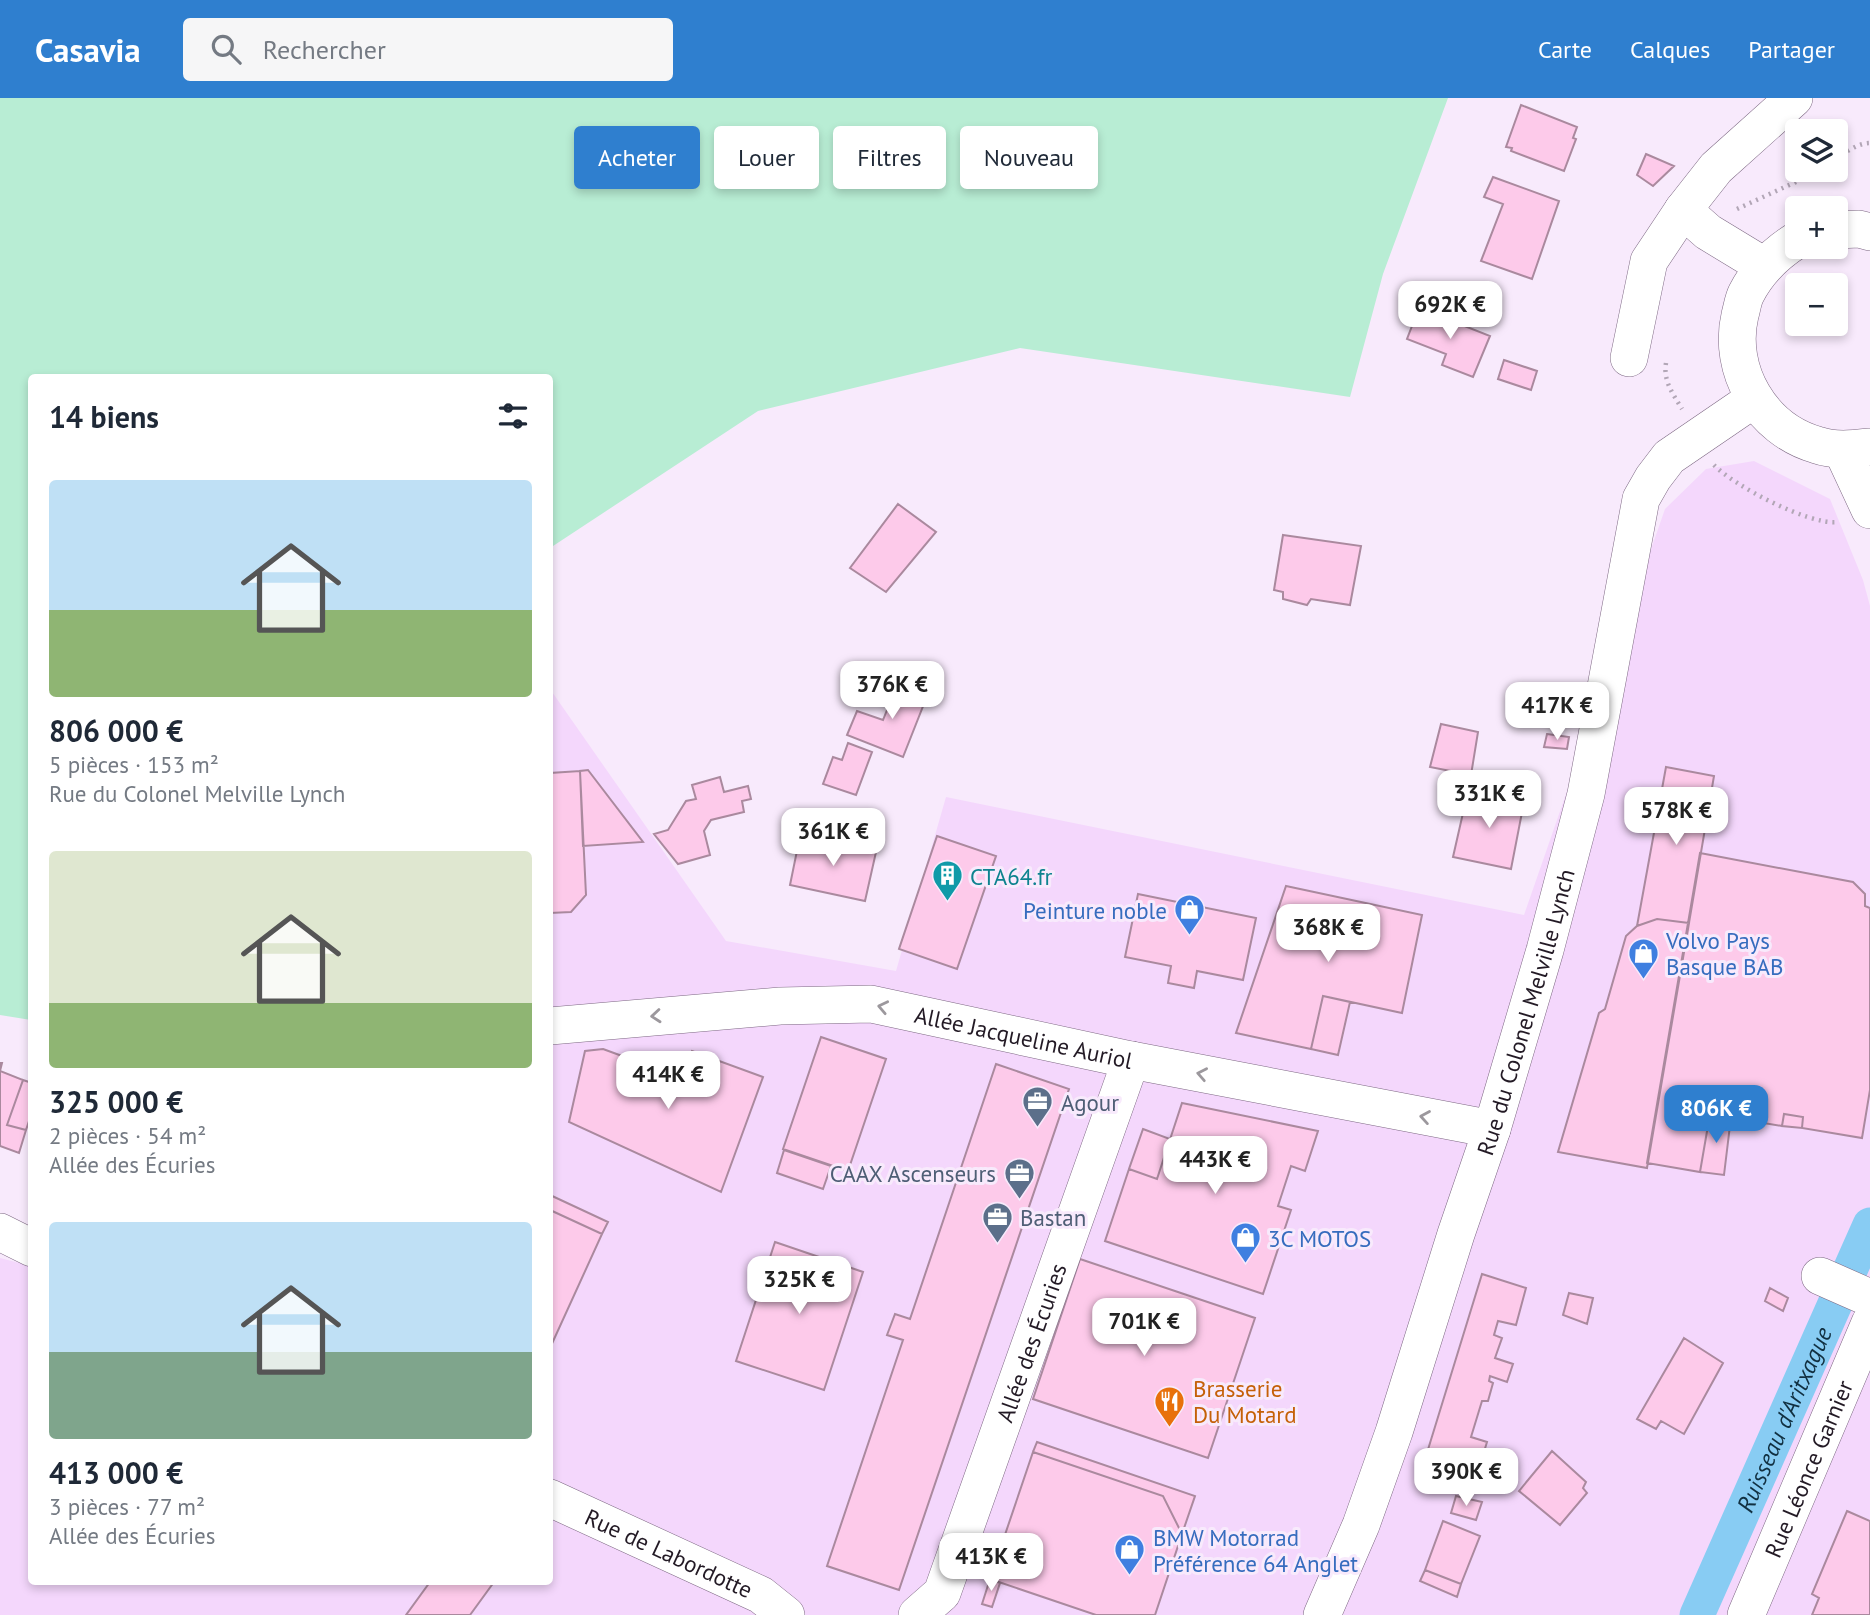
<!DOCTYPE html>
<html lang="fr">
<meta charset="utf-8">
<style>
body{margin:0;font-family:"PT Sans",sans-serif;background:#f6f6f7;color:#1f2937;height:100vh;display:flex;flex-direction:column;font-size:26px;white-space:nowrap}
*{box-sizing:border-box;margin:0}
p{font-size:23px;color:#747a83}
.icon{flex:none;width:38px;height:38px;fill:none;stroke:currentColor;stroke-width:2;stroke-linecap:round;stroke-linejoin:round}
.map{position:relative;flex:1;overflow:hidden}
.sheet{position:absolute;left:28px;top:276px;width:525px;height:1211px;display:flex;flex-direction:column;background:#fff;border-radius:7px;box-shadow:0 4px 10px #0003}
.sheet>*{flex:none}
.guide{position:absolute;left:574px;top:28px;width:665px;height:63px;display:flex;gap:14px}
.buttons{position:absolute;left:1785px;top:21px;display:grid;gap:14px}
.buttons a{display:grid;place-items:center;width:63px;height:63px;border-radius:7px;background:#fff;box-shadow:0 4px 10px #0003;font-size:35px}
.price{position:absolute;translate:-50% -60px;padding:0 16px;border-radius:14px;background:#fff;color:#222;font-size:23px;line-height:46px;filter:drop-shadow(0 2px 4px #0008)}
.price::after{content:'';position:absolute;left:50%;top:42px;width:21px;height:16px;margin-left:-10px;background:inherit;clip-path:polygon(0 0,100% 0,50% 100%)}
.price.current{background:#2f7fcf;color:#fff}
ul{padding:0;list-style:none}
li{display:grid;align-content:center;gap:14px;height:371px;padding:0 21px}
li span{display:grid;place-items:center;height:217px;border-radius:7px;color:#555}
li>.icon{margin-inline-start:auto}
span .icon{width:126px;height:126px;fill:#fffc;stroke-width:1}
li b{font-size:30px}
h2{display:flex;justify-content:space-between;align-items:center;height:84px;padding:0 21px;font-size:30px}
.pill{padding:0 24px;border-radius:7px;background:#fff;box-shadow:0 4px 10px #0003;font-size:24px;line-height:63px}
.pill.current{background:#2f7fcf;color:#fff}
header{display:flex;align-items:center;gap:42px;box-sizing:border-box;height:98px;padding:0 35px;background:#2f7fcf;color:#fff}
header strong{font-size:33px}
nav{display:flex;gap:38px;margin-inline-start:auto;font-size:24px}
.search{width:490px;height:63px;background:#f6f6f7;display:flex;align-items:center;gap:18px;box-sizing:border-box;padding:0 24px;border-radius:7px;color:#747a83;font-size:26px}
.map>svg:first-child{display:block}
.built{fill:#f4d7fc}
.green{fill:#b8edd4}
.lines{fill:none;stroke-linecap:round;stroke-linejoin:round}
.canal{stroke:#88ccf3;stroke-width:35}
.building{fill:#fdcaea;stroke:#aa899e;stroke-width:2}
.minor-casing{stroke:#7d6883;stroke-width:38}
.path{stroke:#b2a6b6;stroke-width:4.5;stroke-dasharray:2 5;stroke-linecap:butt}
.minor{stroke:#fff;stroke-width:37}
.oneway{stroke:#9c989d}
.labels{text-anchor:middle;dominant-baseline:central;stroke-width:6;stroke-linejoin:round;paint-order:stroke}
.culture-label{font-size:23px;fill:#0d838f;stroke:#f8eafc;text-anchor:start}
.shop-label{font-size:23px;fill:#366cbe;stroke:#f8eafc;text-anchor:start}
.street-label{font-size:23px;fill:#231a25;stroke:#f8eafc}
.service-label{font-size:23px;fill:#4e5e75;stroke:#f8eafc;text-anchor:start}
.food-label{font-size:23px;fill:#c56008;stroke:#f8eafc;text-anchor:start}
.water-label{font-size:24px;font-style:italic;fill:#113041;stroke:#f8eafc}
</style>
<header>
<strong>Casavia</strong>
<div class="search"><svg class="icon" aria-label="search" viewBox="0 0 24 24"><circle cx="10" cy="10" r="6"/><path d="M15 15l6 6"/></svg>Rechercher</div>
<nav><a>Carte</a><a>Calques</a><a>Partager</a></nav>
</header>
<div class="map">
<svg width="1870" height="1517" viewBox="0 0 1870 1517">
<rect width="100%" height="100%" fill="#f8eafc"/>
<path class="built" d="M1754,363l76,38 33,81 7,26v1009h-1870v-357l31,8 1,316h518v-893l176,252 170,30 50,-174 578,118 141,-406 41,-40z"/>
<path class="green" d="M0,0h1448l-65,176 -33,123 -330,-49 -262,63 -208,137v-170h-518l-1,642 -31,-5z"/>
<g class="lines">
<path class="canal" id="s1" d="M1697,1517l173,-390"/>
</g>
<path class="building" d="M1521,7l56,22 -4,11 3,1 -12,32 -53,-20 1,-3 -6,-1z
M1646,56l28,12 -21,20 -16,-11z
M1493,79l66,24 -27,78 -51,-18 22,-57 -19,-7z
M1419,210l71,28 -17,41 -31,-12 4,-11 -39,-15z
M1504,262l33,11 -6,19 -33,-11z
M898,406l38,28 -50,60 -36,-24z
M1283,437l78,11 -11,59 -39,-6 -4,6 -24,-6v-7l-9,-2z
M899,582l30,11 -26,66 -56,-22 10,-24 26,9z
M1441,626l37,8 -7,43 -41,-8z
M1547,636l22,3 -2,12 -23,-2z
M848,645l24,9 -16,43 -33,-11 10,-27 9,3z
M1666,669l48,9 -25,147 -32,-4 -20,7z
M588,672l55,72 -60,4 -3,-75z
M580,673l6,124 -15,17 -21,1v-140z
M720,679l4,15 24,-6 3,13 -9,2 2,11 -33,8 -7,11 6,24 -32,9 -24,-30 14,-4 18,-29 10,-2 -4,-14z
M1468,693l56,11 -13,67 -58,-12z
M800,738l76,16 -11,49 -75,-16z
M937,738l59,20 -39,113 -58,-20z
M1700,755l153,29 12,12v12l5,2v182l-8,48 -60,-10 1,-11 -19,-3 -2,12 -72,-12 -10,58 -53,-9z
M1286,788l136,29 -20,98 -79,-17 -12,53 -75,-16z
M1138,796l118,24 -13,62 -46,-9 -3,17 -26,-5 3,-17 -46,-9z
M1657,821l32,4 -42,245 -89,-16 41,-139 6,-4 21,-73 11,-10z
M1323,898l27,6 -12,53 -27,-6z
M821,939l65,22 -38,112 -65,-22z
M603,951l79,29 10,-27 71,26 -42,115 -152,-70 16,-71z
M0,965h2l-2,8 23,9 -16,45 19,5 -7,23 -19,-7z
M996,966l73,25 -170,501 -72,-24 76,-226 -16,-5 8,-21 15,5z
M23,982l9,3v29l-6,18 -19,-5z
M1182,1005l136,28 -13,40 -14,-5 -13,40 13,4 -28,84 -158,-53 24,-72 28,10z
M1710,1016l21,3 -7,58 -24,-3z
M1784,1016l19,3 -1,11 -20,-2z
M1143,1031l27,10 -13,40 -28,-10z
M784,1052l47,16 -8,23 -46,-16z
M550,1097l58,27 -6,12 -52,-24z
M550,1112l52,24 -52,114z
M775,1144l88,30 -39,118 -88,-29z
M1080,1161l175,59 -47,140 -175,-59z
M1482,1176l44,14 -10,37 -18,-4 -4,14 8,3 -7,20 18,6 -6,18 -17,-6 -1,5 4,2 -5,18h-6l-11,36 16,5 -13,43 -52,-16z
M1770,1190l18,10 -5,13 -18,-10z
M1569,1195l24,5 -6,26 -24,-9z
M1684,1240l39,25 -39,71 -23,-13 -5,8 -19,-10z
M1037,1344l158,54 -13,38 -19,-38 -130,-44z
M1552,1353l34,31 -3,6 4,5 -27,32 -41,-34z
M1033,1354l130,44 19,38 -27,81h-59l-106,-36z
M1456,1398l26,6 -6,18 -25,-7z
M1847,1413l23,10v94h-58l7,-17 -7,-4z
M1443,1423l37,15 -19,48 -36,-14z
M1425,1472l36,14 -4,13 -37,-16z
M990,1481l10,4 -8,24 -10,-3z
M430,1484h64l-24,33h-64z"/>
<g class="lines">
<defs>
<g id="minor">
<path d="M1683,112l25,22 56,34"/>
<path d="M1836,132l23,-1 11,3"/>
<path d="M1797,142c-22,14 -39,30 -51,54 -3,6 -4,14 -6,21 -13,55 21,114 77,130 17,6 35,4 53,2"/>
<path d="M1629,260l20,-97 34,-51 33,-42 78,-70"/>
<path d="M1842,352l28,60"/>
<path id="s2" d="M550,928l230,-20 91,-2 260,56 361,69"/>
<path d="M0,1134l32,16"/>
<path d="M1820,1178l50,22"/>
<path id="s3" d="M550,1400l211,97 25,20"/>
<path id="s4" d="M917,1517l25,-22 189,-533"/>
<path id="s5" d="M1322,1517l39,-90 33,-93 62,-198 36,-105 53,-179 41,-156 55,-295 12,-21 16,-21 85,-58"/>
<path id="s6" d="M1746,1517l124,-292"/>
</g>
</defs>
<use href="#minor" class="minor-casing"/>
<path class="path" d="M1836,61c10,-7 22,-16 34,-16
M1737,111l85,-39
M1666,265c-3,18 7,31 16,46
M1714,367c20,21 95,60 123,57"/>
<use href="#minor" class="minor"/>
</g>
<defs><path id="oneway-chevron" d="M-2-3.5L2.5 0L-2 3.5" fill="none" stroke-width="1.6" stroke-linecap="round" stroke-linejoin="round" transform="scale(1.75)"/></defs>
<g class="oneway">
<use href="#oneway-chevron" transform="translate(883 909) rotate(-168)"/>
<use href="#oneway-chevron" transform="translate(656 918) rotate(175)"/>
<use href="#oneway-chevron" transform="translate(1202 976) rotate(-169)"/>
<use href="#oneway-chevron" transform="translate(1425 1019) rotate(-170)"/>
</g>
<defs>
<symbol id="building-pin" viewBox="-11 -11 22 30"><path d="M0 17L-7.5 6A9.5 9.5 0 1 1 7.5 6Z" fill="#0f9aa8" stroke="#f8eafc"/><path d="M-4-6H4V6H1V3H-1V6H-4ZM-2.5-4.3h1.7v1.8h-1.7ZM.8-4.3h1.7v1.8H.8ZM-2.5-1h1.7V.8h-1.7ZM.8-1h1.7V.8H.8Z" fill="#fff"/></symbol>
<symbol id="shop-pin" viewBox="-11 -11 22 30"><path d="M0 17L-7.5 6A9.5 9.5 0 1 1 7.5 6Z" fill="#3f7fe0" stroke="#f8eafc"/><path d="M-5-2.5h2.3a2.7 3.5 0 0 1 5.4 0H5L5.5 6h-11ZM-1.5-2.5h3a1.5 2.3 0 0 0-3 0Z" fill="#fff"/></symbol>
<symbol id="office-pin" viewBox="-11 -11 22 30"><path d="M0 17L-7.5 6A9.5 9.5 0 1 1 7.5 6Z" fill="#5c6f8a" stroke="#f8eafc"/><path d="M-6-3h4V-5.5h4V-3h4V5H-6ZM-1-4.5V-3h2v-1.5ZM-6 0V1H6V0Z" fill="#fff"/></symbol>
<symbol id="restaurant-pin" viewBox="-11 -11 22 30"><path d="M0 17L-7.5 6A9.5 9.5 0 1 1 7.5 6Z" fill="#e8710a" stroke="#f8eafc"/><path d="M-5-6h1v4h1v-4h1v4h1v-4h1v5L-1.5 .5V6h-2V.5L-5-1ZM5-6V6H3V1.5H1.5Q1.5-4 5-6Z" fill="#fff"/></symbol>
</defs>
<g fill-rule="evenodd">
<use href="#building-pin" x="930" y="760" width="35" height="47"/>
<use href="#shop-pin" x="1172" y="794" width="35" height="47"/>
<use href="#shop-pin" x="1626" y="838" width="35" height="47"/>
<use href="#office-pin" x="1020" y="986" width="35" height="47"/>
<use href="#office-pin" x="1002" y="1058" width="35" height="47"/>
<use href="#office-pin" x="980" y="1102" width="35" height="47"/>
<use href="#shop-pin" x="1228" y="1122" width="35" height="47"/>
<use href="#restaurant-pin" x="1152" y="1286" width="35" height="47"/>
<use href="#shop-pin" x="1112" y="1434" width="35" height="47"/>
</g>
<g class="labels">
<g class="culture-label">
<text x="970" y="778">CTA64.fr</text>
</g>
<g class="shop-label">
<text x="1167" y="812" text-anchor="end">Peinture noble</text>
<text x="1666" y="842">Volvo Pays<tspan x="1666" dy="26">Basque BAB</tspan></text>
<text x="1268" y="1140">3C MOTOS</text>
<text x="1153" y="1439">BMW Motorrad<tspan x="1153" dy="26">Préférence 64 Anglet</tspan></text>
</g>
<g class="street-label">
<text stroke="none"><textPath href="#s5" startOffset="637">Rue du Colonel Melville Lynch</textPath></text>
<text stroke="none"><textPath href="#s2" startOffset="478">Allée Jacqueline Auriol</textPath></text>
<text stroke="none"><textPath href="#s4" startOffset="299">Allée des Écuries</textPath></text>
<text stroke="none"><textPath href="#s6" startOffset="159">Rue Léonce Garnier</textPath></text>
<text stroke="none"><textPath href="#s3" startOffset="131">Rue de Labordotte</textPath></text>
</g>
<g class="service-label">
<text x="1061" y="1004">Agour</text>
<text x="996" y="1075" text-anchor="end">CAAX Ascenseurs</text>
<text x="1020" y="1119">Bastan</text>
</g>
<g class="food-label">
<text x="1193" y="1290">Brasserie<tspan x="1193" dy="26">Du Motard</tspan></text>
</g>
<g class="water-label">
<text stroke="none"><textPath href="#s1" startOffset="214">Ruisseau d'Aritxague</textPath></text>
</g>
</g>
</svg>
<div class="buttons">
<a><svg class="icon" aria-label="layers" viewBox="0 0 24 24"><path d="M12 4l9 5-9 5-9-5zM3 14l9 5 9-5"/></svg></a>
<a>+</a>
<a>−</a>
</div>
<b class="price" style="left:1450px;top:243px">692K €</b>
<b class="price" style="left:892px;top:623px">376K €</b>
<b class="price" style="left:1557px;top:644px">417K €</b>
<b class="price" style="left:1489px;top:732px">331K €</b>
<b class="price" style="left:1676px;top:749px">578K €</b>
<b class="price" style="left:833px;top:770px">361K €</b>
<b class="price" style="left:1328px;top:866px">368K €</b>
<b class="price" style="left:668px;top:1013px">414K €</b>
<b class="price current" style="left:1716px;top:1047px">806K €</b>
<b class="price" style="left:1215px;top:1098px">443K €</b>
<b class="price" style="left:799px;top:1218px">325K €</b>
<b class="price" style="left:1144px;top:1260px">701K €</b>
<b class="price" style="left:1466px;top:1410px">390K €</b>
<b class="price" style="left:991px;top:1495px">413K €</b>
<div class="guide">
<a class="pill current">Acheter</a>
<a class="pill">Louer</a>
<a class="pill">Filtres</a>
<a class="pill">Nouveau</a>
</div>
<section class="sheet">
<h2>14 biens<svg class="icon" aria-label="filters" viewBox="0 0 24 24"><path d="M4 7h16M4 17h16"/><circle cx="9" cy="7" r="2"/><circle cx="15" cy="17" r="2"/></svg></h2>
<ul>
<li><span style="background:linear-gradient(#bfe0f5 60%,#8fb573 0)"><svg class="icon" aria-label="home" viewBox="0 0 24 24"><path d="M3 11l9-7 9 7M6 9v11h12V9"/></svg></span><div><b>806 000 €</b><p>5 pièces · 153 m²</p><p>Rue du Colonel Melville Lynch</p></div></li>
<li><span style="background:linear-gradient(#dfe7d0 70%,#8fb573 0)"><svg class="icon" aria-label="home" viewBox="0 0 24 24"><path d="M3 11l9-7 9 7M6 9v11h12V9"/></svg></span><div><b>325 000 €</b><p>2 pièces · 54 m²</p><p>Allée des Écuries</p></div></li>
<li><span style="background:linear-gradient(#bfe0f5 60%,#7fa58c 0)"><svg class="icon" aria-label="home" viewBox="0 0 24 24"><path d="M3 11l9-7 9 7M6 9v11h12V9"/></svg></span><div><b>413 000 €</b><p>3 pièces · 77 m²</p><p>Allée des Écuries</p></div></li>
</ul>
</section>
</div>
